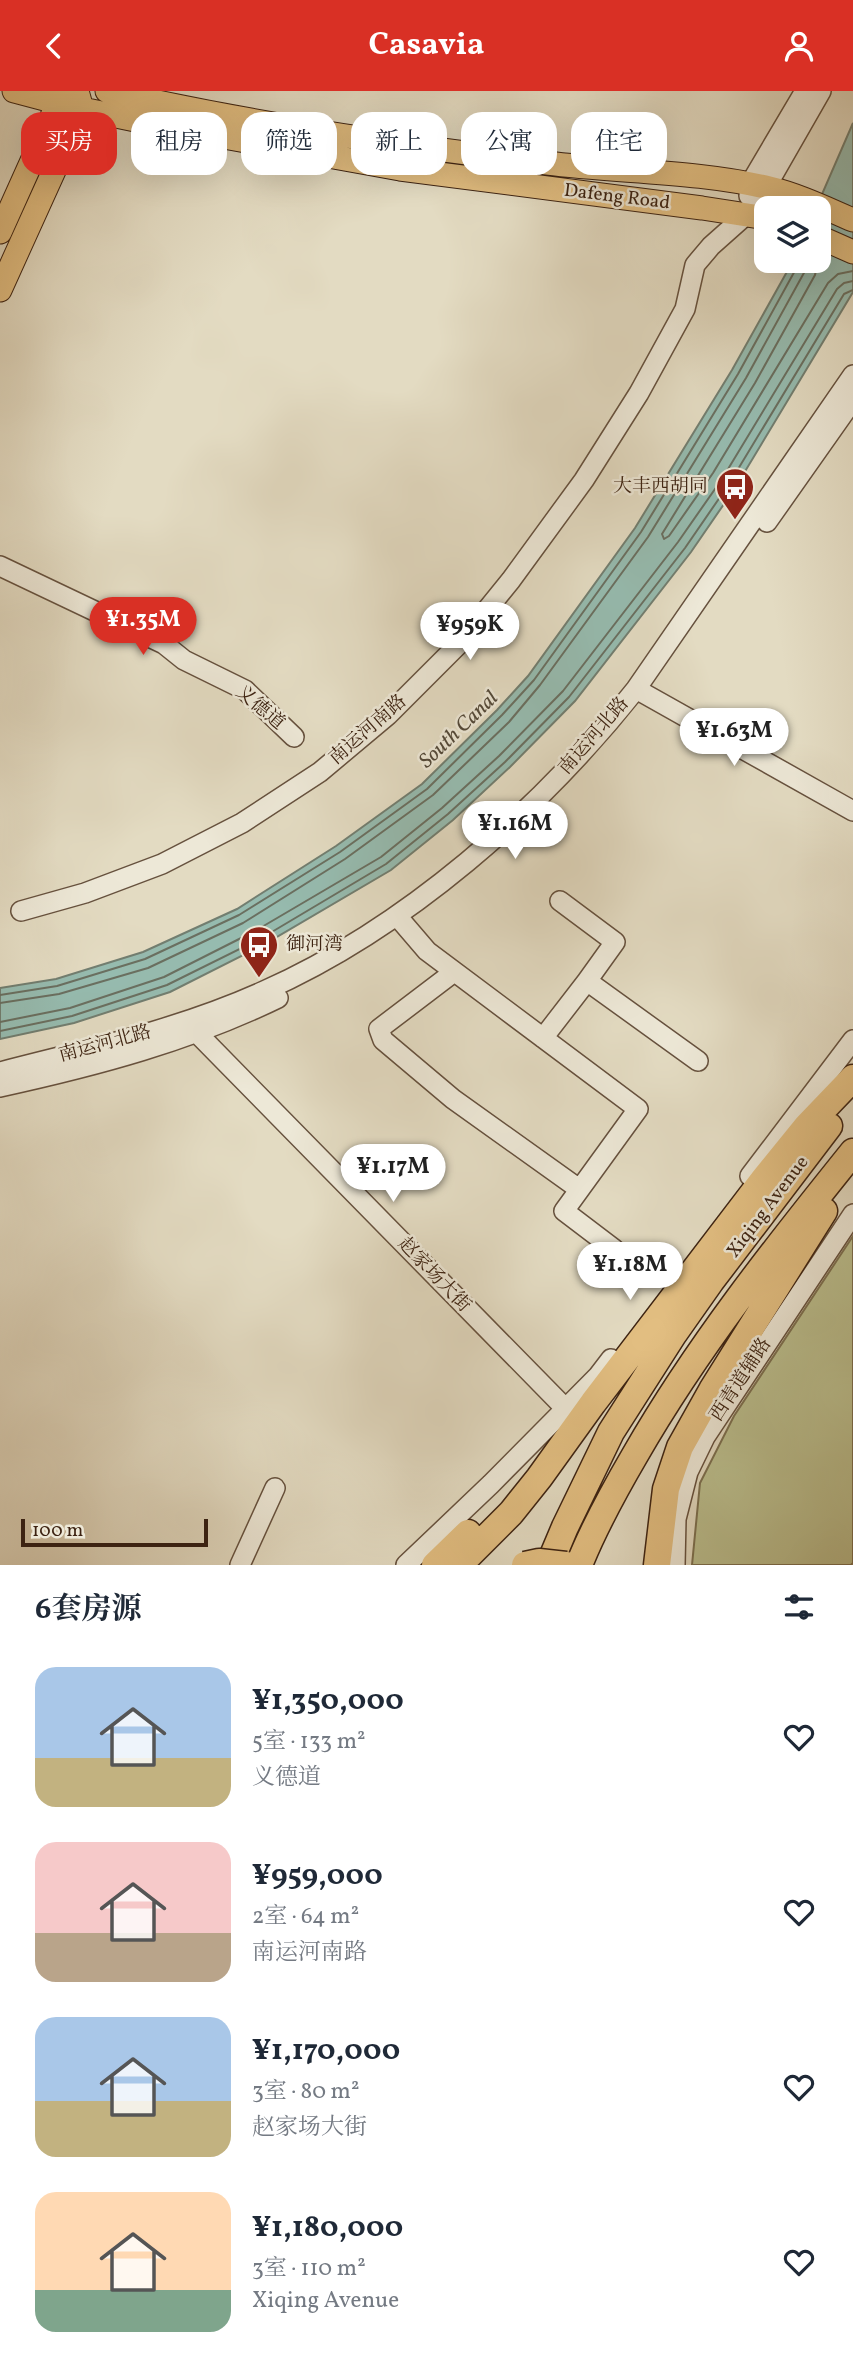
<!DOCTYPE html>
<html lang="zh">
<meta charset="utf-8">
<style>
body{margin:0;font-family:Vollkorn,"Noto Serif SC",serif;background:#f2f2f3;color:#1f2937;height:100vh;display:flex;flex-direction:column;font-size:26px;white-space:nowrap}
*{box-sizing:border-box;margin:0}
p{font-size:23px;color:#747a83}
.icon{flex:none;width:38px;height:38px;fill:none;stroke:currentColor;stroke-width:2;stroke-linecap:round;stroke-linejoin:round}
.map{position:relative;height:1474px;overflow:hidden}
.panel{display:flex;flex-direction:column;background:#fff;flex:1}
.panel>*{flex:none}
.guide{position:absolute;left:21px;top:21px;width:812px;height:63px;display:flex;gap:14px}
.fabs{position:absolute;left:754px;top:105px;display:grid;gap:14px}
.fabs a{display:grid;place-items:center;width:77px;height:77px;border-radius:14px;background:#fff;box-shadow:0 7px 28px #0002;font-size:35px}
.scale{position:absolute;left:21px;bottom:18px;width:187px;box-sizing:border-box;padding-left:7px;border:4px solid #3d2312;border-top:0;font-size:19px;line-height:24px;white-space:nowrap;color:#3d2312;-webkit-text-stroke:5px #ede8d7;paint-order:stroke}
.price{position:absolute;translate:-50% -60px;padding:0 16px;border-radius:24px;background:#fff;color:#222;font-size:23px;line-height:46px;filter:drop-shadow(0 2px 4px #0008)}
.price::after{content:'';position:absolute;left:50%;top:42px;width:21px;height:16px;margin-left:-10px;background:inherit;clip-path:polygon(0 0,100% 0,50% 100%)}
.price.active{background:#d93025;color:#fff}
ul{padding:0;list-style:none}
li{display:flex;align-items:center;gap:21px;height:175px;padding:0 35px}
li span{display:grid;place-items:center;flex:none;width:196px;height:140px;border-radius:21px;color:#555}
li>.icon{margin-inline-start:auto}
span .icon{width:84px;height:84px;fill:#fffc;stroke-width:1}
li b{font-size:30px}
h2{display:flex;justify-content:space-between;align-items:center;height:84px;padding:0 35px;font-size:30px}
.chip{padding:0 24px;border-radius:21px;background:#fff;box-shadow:0 7px 28px #0002;font-size:24px;line-height:63px}
.chip.active{background:#d93025;color:#fff}
header{display:flex;justify-content:space-between;align-items:center;height:91px;padding:0 35px;background:#d93025;color:#fff;font-size:32px;font-weight:700}
.map>svg:first-child{display:block}
.green{fill:#babe8e;stroke:#7c7050;stroke-width:2}
.water{fill:#96bbaf;stroke:#727e70;stroke-width:2}
.lines{fill:none;stroke-linecap:round;stroke-linejoin:round}
.shore{stroke:#6a6f60;stroke-width:2}
.minor-casing{stroke:#66513e;stroke-width:22}
.major-casing{stroke:#3d2312;stroke-width:25}
.highway-casing{stroke:#3d2312;stroke-width:29}
.minor{stroke:#ede8d7;stroke-width:19}
.major{stroke:#e2be81;stroke-width:23}
.highway{stroke:#e2be81;stroke-width:26}
.highway-bridge-casing{stroke:#3d2312;stroke-width:29;stroke-linecap:butt}
.highway-bridge{stroke:#e2be81;stroke-width:26}
.labels{text-anchor:middle;dominant-baseline:central;stroke-width:5;stroke-linejoin:round;paint-order:stroke}
.street-label{font-size:19px;fill:#3d2312;stroke:#ede8d7}
.poi-label{font-size:19px;fill:#3d2312;stroke:#ede8d7;text-anchor:end}
.water-label{font-size:21px;font-style:italic;fill:#534939;stroke:#ede8d7}
</style>
<header><svg class="icon" aria-label="back" viewBox="0 0 24 24"><path d="M15 5l-7 7 7 7"/></svg>Casavia<svg class="icon" aria-label="person" viewBox="0 0 24 24"><circle cx="12" cy="8" r="4"/><path d="M4 21q1-7 8-7t8 7"/></svg></header>
<div class="map">
<svg width="853" height="1474" viewBox="0 0 853 1474">
<rect width="100%" height="100%" fill="#e3dbc2"/>
<filter id="stains"><feTurbulence type="fractalNoise" baseFrequency=".00286" numOctaves="4"/><feColorMatrix values="0 0 0 0 .2 0 0 0 0 .09 0 0 0 0 .02 0 0 0 .5 -.17"/></filter>
<radialGradient id="worn" r=".72"><stop offset=".6" stop-color="#630" stop-opacity="0"/><stop offset="1" stop-color="#630" stop-opacity=".3"/></radialGradient>
<path class="green" d="M853,1145v327l-2,2h-159l8,-82 34,-67z"/>
<path class="water" d="M853,32v169l-118,196 -44,64 -116,149 -65,66 -57,53 -62,50 -128,75 -93,47 -96,31 -74,16v-51l56,-9 87,-27 94,-43 99,-63 86,-62 75,-74 31,-34 107,-148 97,-158 61,-109h26v-53h-3z"/>
<g class="lines">
<path class="shore" d="M818,170l-3,14 -60,108 -93,151 2,5 5,-3 44,-63 115,-190 10,-9 15,-3
M0,904l57,-9 88,-27 94,-44 101,-63 87,-63 75,-74 32,-35 107,-148 97,-158 59,-107 1,-6
M0,912l59,-9 89,-26 95,-45 102,-64 88,-64 76,-73 31,-37 108,-148 98,-159 59,-107 2,-10
M0,931l70,-14 94,-31 91,-46 126,-74 61,-49 57,-52 64,-65 115,-149 44,-63 115,-190 7,-6 9,-2
M0,940l72,-15 95,-31 93,-46 126,-75 62,-50 57,-52 64,-65 116,-149 44,-64 115,-190 9,-4"/>
<defs>
<path id="minor" d="M749,105l1,-12 55,-93
M767,431l86,-122
M0,475l164,78 20,16 61,30 49,47
M636,598l217,122
M560,810l55,41 -28,39
M21,820l64,-18 77,-29 80,-41 78,-51 68,-57 72,-72 51,-63 73,-100 55,-87 46,-84 10,-44 16,-19 36,-32 19,-27 55,-96
M397,825l30,35 211,158 -74,102 50,38
M454,881l-75,57 4,11 70,59 126,90
M194,933l3,9 368,375
M543,947l44,-57 111,80
M0,981c89,-23 180,-43 264,-81 142,-63 276,-181 372,-302l217,-314
M0,996c96,-21 190,-46 278,-89
M750,1085l103,-136
M240,1474l35,-77
M406,1474l85,-81 107,-108 13,-17
M675,1474l1,-46 12,-47 17,-35 148,-223"/>
<path id="major" d="M14,0l68,18 92,19 226,41 302,39 64,10
M107,0c145,33 293,55 440,72 71,9 153,8 222,25 29,7 56,20 84,32
M0,141l58,-129 8,-10
M819,146l34,15
M0,199l82,-181 -5,-18"/>
<path id="highway" d="M435,1474l33,-32
M459,1474l52,-52 28,-35 54,-75 171,-224 43,-53 46,-48
M549,1474l16,-38 46,-95 62,-97 38,-54 118,-155
M579,1474c15,-38 35,-74 56,-110 62,-108 140,-206 218,-303
M657,1474l9,-76 14,-42 32,-57 112,-179"/>
</defs>
<use href="#minor" class="minor-casing"/>
<use href="#major" class="major-casing"/>
<use href="#highway" class="highway-casing"/>
<use href="#minor" class="minor"/>
<use href="#major" class="major"/>
<use href="#highway" class="highway"/>
<defs>
<path id="highway-bridge" d="M525,1474l14,-3 27,3"/>
</defs>
<use href="#highway-bridge" class="highway-bridge-casing"/>
<use href="#highway-bridge" class="highway-bridge"/>
</g>
<defs>
<symbol id="bus-pin" viewBox="-11 -11 22 30"><path d="M0 17L-7.5 6A9.5 9.5 0 1 1 7.5 6Z" fill="#8f2418" stroke="#ede8d7"/><path d="M-5-6H5V4H4V6H2V4H-2V6H-4V4H-5ZM-3.5-4V0h7V-4ZM-3.5 1.2v1.5H-2V1.2ZM2 1.2v1.5H3.5V1.2Z" fill="#fff"/></symbol>
</defs>
<g fill-rule="evenodd">
<use href="#bus-pin" x="713" y="374" width="44" height="60"/>
<use href="#bus-pin" x="237" y="832" width="44" height="60"/>
</g>
<g class="labels">
<g class="street-label">
<text transform="translate(617 106) rotate(7)">Dafeng Road</text>
<text transform="translate(260 617) rotate(40)">义德道</text>
<text transform="translate(368 639) rotate(-41)">南运河南路</text>
<text transform="translate(594 645) rotate(-49)">南运河北路</text>
<text transform="translate(105 953) rotate(-15)">南运河北路</text>
<text transform="translate(768 1116) rotate(-53)">Xiqing Avenue</text>
<text transform="translate(434 1184) rotate(46)">赵家场大街</text>
<text transform="translate(741 1289) rotate(-57)">西青道辅路</text>
</g>
<g class="poi-label">
<text x="708" y="396">大丰西胡同</text>
<text x="286" y="854" text-anchor="start">御河湾</text>
</g>
<g class="water-label">
<text transform="translate(459 639) rotate(-44)">South Canal</text>
</g>
</g>
<rect width="100%" height="100%" filter="url(#stains)"/>
<rect width="100%" height="100%" fill="url(#worn)"/>
</svg>
<div class="fabs">
<a><svg class="icon" aria-label="layers" viewBox="0 0 24 24"><path d="M12 4l9 5-9 5-9-5zM3 14l9 5 9-5"/></svg></a>
</div>
<div class="scale">100 m</div>
<b class="price active" style="left:143px;top:566px">¥1.35M</b>
<b class="price" style="left:470px;top:571px">¥959K</b>
<b class="price" style="left:734px;top:677px">¥1.63M</b>
<b class="price" style="left:515px;top:770px">¥1.16M</b>
<b class="price" style="left:393px;top:1113px">¥1.17M</b>
<b class="price" style="left:630px;top:1211px">¥1.18M</b>
<div class="guide">
<a class="chip active">买房</a>
<a class="chip">租房</a>
<a class="chip">筛选</a>
<a class="chip">新上</a>
<a class="chip">公寓</a>
<a class="chip">住宅</a>
</div>
</div>
<section class="panel">
<h2>6套房源<svg class="icon" aria-label="filters" viewBox="0 0 24 24"><path d="M4 7h16M4 17h16"/><circle cx="9" cy="7" r="2"/><circle cx="15" cy="17" r="2"/></svg></h2>
<ul>
<li><span style="background:linear-gradient(#a9c7e8 65%,#c2b280 0)"><svg class="icon" aria-label="home" viewBox="0 0 24 24"><path d="M3 11l9-7 9 7M6 9v11h12V9"/></svg></span><div><b>¥1,350,000</b><p>5室 · 133 m²</p><p>义德道</p></div><svg class="icon" aria-label="heart" viewBox="0 0 24 24"><path d="M12 20l-8-8c-3-5 5-10 8-4 3-6 11-1 8 4z"/></svg></li>
<li><span style="background:linear-gradient(#f6c9c9 65%,#b9a48a 0)"><svg class="icon" aria-label="home" viewBox="0 0 24 24"><path d="M3 11l9-7 9 7M6 9v11h12V9"/></svg></span><div><b>¥959,000</b><p>2室 · 64 m²</p><p>南运河南路</p></div><svg class="icon" aria-label="heart" viewBox="0 0 24 24"><path d="M12 20l-8-8c-3-5 5-10 8-4 3-6 11-1 8 4z"/></svg></li>
<li><span style="background:linear-gradient(#a9c7e8 60%,#c2b280 0)"><svg class="icon" aria-label="home" viewBox="0 0 24 24"><path d="M3 11l9-7 9 7M6 9v11h12V9"/></svg></span><div><b>¥1,170,000</b><p>3室 · 80 m²</p><p>赵家场大街</p></div><svg class="icon" aria-label="heart" viewBox="0 0 24 24"><path d="M12 20l-8-8c-3-5 5-10 8-4 3-6 11-1 8 4z"/></svg></li>
<li><span style="background:linear-gradient(#ffd9b3 70%,#7fa58c 0)"><svg class="icon" aria-label="home" viewBox="0 0 24 24"><path d="M3 11l9-7 9 7M6 9v11h12V9"/></svg></span><div><b>¥1,180,000</b><p>3室 · 110 m²</p><p>Xiqing Avenue</p></div><svg class="icon" aria-label="heart" viewBox="0 0 24 24"><path d="M12 20l-8-8c-3-5 5-10 8-4 3-6 11-1 8 4z"/></svg></li>
</ul>
</section>
